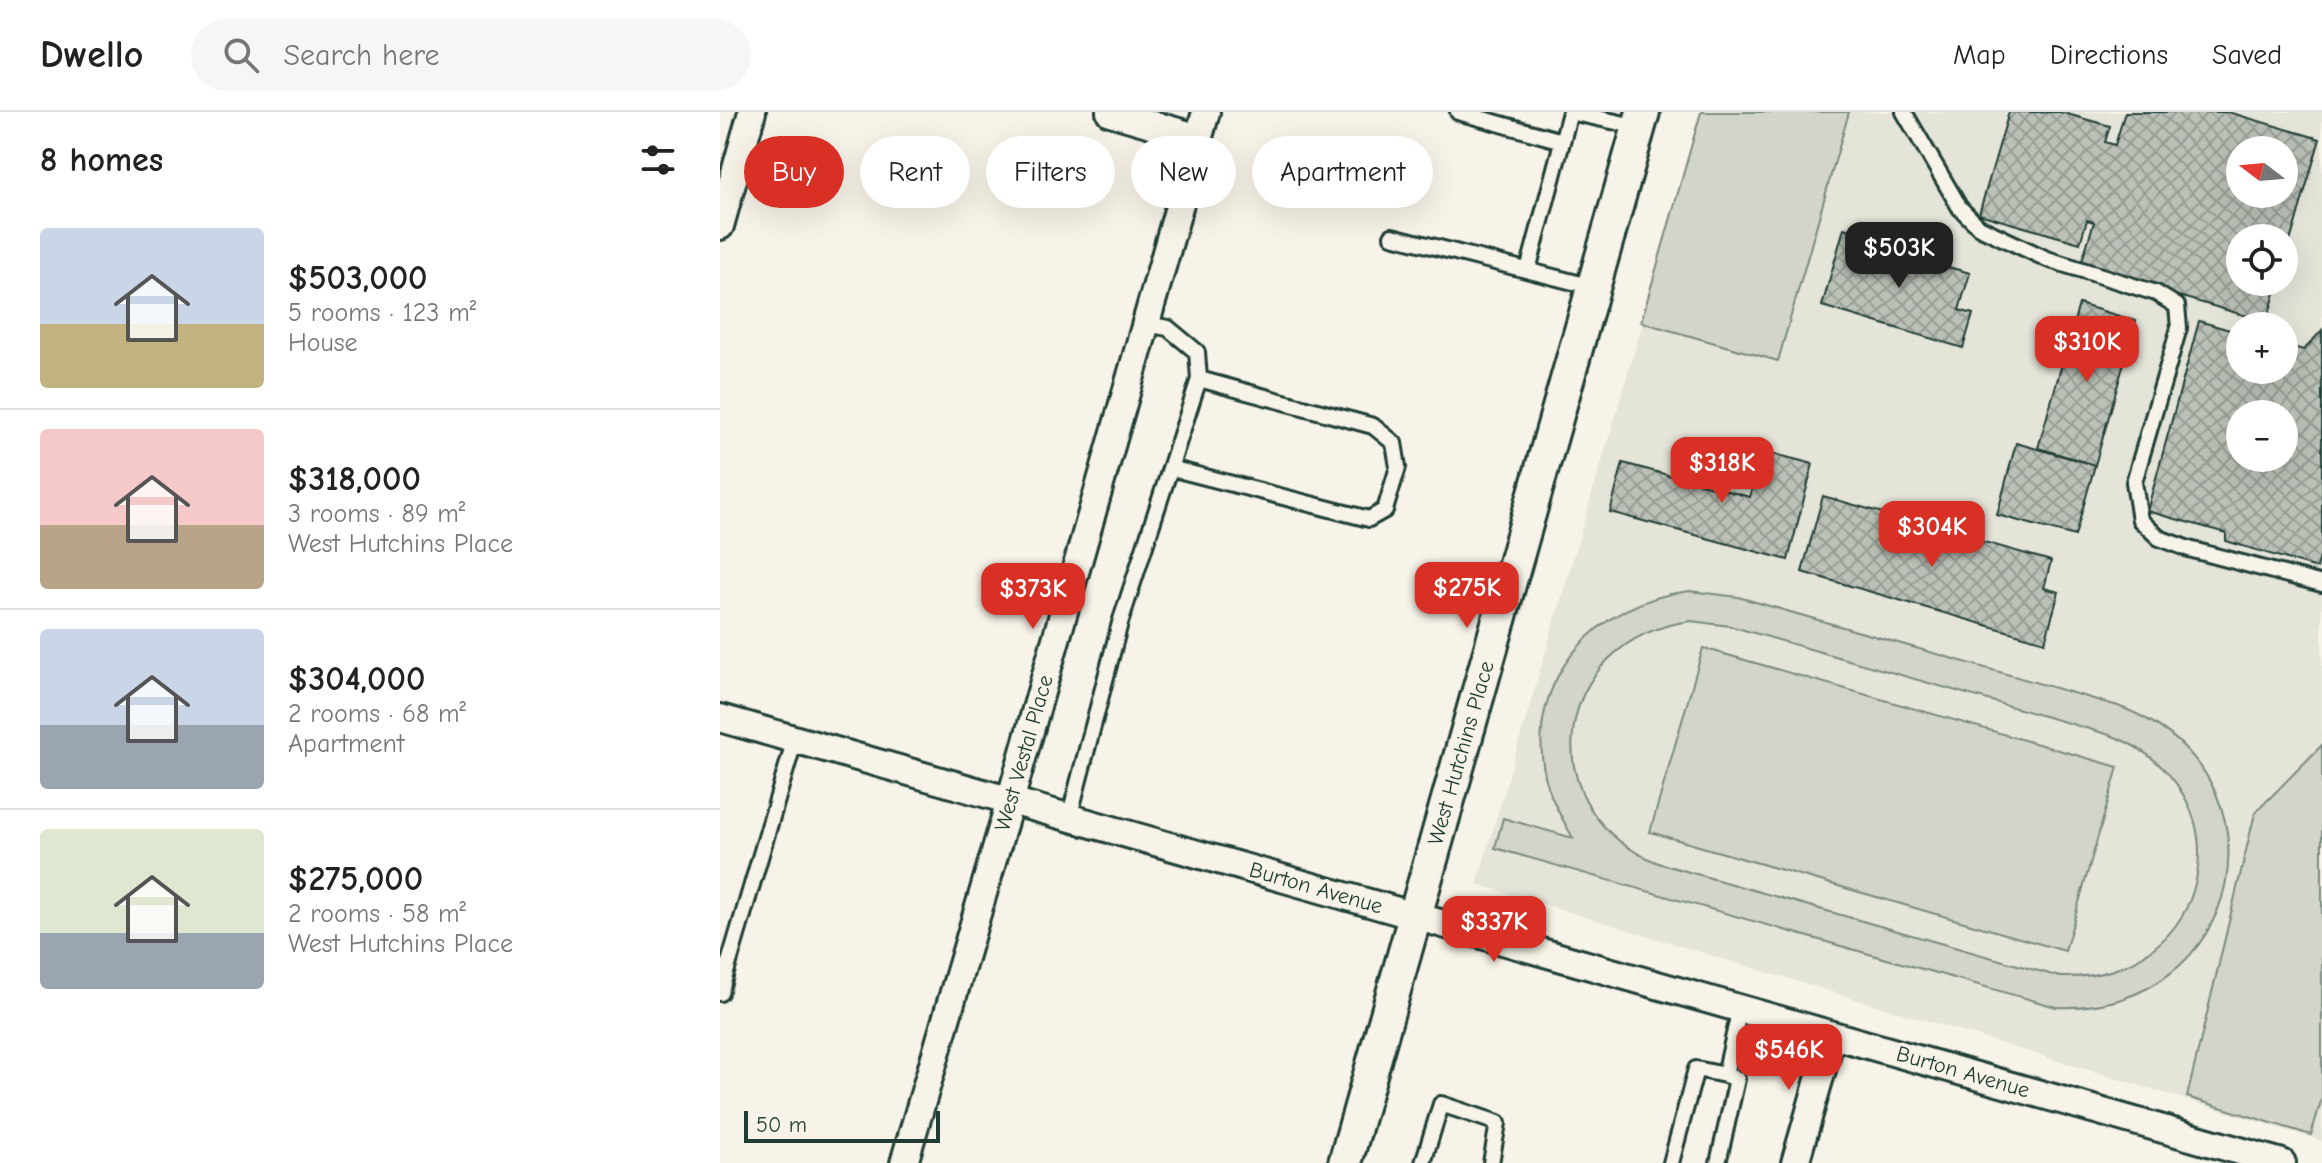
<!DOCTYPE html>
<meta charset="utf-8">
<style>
body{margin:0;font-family:"Comic Neue",sans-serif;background:#f6f6f6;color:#222;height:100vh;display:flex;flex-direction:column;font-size:30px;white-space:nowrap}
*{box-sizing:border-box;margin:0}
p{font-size:26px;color:#767676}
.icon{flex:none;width:44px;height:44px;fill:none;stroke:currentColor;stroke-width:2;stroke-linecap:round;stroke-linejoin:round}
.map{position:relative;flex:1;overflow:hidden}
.details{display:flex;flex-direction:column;background:#fff;width:720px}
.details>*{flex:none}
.banner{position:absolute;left:24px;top:24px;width:760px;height:72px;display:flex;gap:16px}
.needle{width:52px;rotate:286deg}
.controls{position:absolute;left:1506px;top:24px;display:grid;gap:16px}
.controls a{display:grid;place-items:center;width:72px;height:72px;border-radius:50%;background:#fff;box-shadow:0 8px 32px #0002;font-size:40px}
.scale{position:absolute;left:24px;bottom:20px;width:196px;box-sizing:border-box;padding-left:8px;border:4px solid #1f3d34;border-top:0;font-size:22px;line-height:28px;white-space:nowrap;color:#1f3d34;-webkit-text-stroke:6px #f7f3e8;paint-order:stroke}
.price{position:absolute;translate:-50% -68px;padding:0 18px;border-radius:16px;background:#d93025;color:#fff;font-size:26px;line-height:52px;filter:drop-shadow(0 2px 4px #0008)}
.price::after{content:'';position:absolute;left:50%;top:48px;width:24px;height:18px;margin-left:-12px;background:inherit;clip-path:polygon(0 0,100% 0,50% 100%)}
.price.current{background:#222;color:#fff}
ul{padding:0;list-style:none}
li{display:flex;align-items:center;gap:24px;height:200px;padding:0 40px}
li+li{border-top:2px solid #e0e0e0}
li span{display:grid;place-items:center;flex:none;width:224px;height:160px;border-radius:8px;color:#555}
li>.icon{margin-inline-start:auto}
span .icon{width:96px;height:96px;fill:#fffc;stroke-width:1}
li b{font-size:34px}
h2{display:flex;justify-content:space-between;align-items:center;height:96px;padding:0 40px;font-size:34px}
.chip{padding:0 28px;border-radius:36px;background:#fff;box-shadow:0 8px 32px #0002;font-size:28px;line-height:72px}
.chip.current{background:#d93025;color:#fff}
header{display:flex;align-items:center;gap:48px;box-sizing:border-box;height:112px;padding:0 40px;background:#fff;border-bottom:2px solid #e0e0e0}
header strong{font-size:38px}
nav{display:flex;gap:44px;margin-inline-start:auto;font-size:28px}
.search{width:560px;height:72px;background:#f6f6f6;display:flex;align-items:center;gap:20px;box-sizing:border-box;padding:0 28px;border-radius:44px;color:#767676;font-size:30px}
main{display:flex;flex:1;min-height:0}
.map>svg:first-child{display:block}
.built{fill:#e5e4d9;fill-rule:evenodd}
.green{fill:#d3d5ca;stroke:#79897f;stroke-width:2;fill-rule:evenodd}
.building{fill:url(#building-cross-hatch);stroke:#1f3d34;stroke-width:2;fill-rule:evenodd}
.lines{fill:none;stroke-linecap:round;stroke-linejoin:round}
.service-casing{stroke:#1f3d34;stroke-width:20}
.minor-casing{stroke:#1f3d34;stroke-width:32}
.tertiary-casing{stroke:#1f3d34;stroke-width:38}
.service{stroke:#f7f3e8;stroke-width:14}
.minor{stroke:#f7f3e8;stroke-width:26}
.tertiary{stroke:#f7f3e8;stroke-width:32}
.labels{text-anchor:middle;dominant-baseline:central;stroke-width:7;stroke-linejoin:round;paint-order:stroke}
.street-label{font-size:22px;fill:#1f3d34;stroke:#f7f3e8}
</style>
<header>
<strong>Dwello</strong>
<div class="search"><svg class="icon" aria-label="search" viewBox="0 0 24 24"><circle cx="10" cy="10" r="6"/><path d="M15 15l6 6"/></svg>Search here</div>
<nav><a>Map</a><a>Directions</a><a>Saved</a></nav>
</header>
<main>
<section class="details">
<h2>8 homes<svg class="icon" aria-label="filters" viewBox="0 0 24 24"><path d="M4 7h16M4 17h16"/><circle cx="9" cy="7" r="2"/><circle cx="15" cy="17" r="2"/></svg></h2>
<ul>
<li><span style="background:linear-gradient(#c9d6e8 60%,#c2b280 0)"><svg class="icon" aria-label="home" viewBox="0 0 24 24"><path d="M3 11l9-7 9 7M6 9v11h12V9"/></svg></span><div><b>$503,000</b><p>5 rooms · 123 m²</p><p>House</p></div></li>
<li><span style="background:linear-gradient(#f6c9c9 60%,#b9a48a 0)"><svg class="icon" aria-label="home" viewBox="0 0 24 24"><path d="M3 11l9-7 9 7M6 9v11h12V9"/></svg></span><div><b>$318,000</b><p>3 rooms · 89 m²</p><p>West Hutchins Place</p></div></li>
<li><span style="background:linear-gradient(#c9d6e8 60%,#9aa5b1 0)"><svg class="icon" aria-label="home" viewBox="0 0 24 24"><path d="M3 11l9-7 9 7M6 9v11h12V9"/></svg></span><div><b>$304,000</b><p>2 rooms · 68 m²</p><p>Apartment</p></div></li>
<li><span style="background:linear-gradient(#dfe7d0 65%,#9aa5b1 0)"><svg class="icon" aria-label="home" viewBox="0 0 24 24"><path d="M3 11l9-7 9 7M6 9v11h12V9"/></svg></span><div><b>$275,000</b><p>2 rooms · 58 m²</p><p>West Hutchins Place</p></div></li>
</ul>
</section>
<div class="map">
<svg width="1602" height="1051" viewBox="0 0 1602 1051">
<defs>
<pattern id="building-cross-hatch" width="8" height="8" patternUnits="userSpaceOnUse" patternTransform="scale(2)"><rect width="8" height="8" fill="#bbc1b6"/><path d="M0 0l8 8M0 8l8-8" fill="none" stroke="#979e95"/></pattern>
</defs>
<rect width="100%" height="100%" fill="#f7f3e8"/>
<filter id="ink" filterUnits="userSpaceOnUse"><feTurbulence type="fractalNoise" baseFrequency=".0125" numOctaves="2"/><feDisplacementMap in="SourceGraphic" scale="16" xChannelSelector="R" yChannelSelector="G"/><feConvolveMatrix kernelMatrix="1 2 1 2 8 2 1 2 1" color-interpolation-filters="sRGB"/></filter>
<g filter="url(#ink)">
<path class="built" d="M985,0h617v1029l-845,-257zM1520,38h44v44h-44zM1520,126h44v44h-44zM1520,214h44v44h-44zM1520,302h44v44h-44z"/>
<path class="green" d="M981,0h148l-71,249 -137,-39z
M970,479l48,6 380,109c178,66 129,309 -62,301l-561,-159 8,-30 70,20c-11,-20 -23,-39 -28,-62 -21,-97 52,-175 145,-185zM971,509l39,5 380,109c143,54 104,247 -50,242l-399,-113c-133,-50 -111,-225 30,-243z
M983,536l415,119 -53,184 -415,-119z
M1602,633v353l-11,37 -124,-38 68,-284z"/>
<path class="building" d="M1289,0h51l50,14 -5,16 10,3 10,-33h103l92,27 -36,123v-24h-44v44h38l-11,40 -187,-55 14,-45 -7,-2 -7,23 -101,-29zM1520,38h44v44h-44z
M1124,116l30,9 -4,16 12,3 4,-13 50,14 -2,6 36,10 -11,37 14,4 -10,34 -141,-42z
M1359,192l57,17 -41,144 -57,-17z
M1479,209l41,12v37h44v-25l20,5 18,-20v220l-5,18 -91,-27v-8l-79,-22zM1520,302h44v44h-44z
M1296,331l79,22 -20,71 -78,-21z
M1043,339l50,13 -25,96 -178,-48 13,-49 127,34z
M1103,384l228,65 -7,27 15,4 -14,50 -243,-70z"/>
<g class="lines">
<defs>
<path id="service" d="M738,0l104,29
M1184,0l56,96 19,19 68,32 109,34 21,13 2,22 -45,154 6,38 19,18 30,11 133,35
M672,124l201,51
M808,158l42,-158 69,15
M450,356l199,51 16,-9 13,-43 -4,-24 -21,-17 -174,-47
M349,706l51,-195 79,-244 -2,-27 -29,-24 -22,-4
M0,881l75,-254
M703,1051l18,-59 57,19 -7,40
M951,1051l25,-94 29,6 15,-67
M998,1051l19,-84 -12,-4"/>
<path id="minor" d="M390,0l89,26
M0,114l32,-114
M0,606l1562,445
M184,1051l106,-362 196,-689
M1075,1051l37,-128"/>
<path id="tertiary" d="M625,1051l298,-1051"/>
</defs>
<use href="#service" class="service-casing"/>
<use href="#minor" class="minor-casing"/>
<use href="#tertiary" class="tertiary-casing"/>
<use href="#service" class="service"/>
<use href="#minor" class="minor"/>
<use href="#tertiary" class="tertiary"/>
</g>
</g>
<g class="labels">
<g class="street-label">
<text transform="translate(304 641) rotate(-74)">West Vestal Place</text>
<text transform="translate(741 641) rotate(-74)">West Hutchins Place</text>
<text transform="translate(596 776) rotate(16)">Burton Avenue</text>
<text transform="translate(1243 960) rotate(16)">Burton Avenue</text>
</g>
</g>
</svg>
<div class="controls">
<a><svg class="needle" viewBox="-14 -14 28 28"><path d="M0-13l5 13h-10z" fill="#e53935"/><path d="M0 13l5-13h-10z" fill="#767676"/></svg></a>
<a><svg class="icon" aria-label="locate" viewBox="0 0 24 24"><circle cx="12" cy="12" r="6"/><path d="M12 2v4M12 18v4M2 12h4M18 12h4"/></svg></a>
<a>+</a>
<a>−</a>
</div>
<div class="scale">50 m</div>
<b class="price current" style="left:1179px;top:178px">$503K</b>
<b class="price" style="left:1367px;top:272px">$310K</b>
<b class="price" style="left:1002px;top:393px">$318K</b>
<b class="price" style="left:1212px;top:457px">$304K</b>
<b class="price" style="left:747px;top:518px">$275K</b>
<b class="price" style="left:313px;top:519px">$373K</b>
<b class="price" style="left:774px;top:852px">$337K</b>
<b class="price" style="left:1069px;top:980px">$546K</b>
<div class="banner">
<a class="chip current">Buy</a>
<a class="chip">Rent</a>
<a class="chip">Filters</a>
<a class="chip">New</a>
<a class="chip">Apartment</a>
</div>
</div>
</main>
